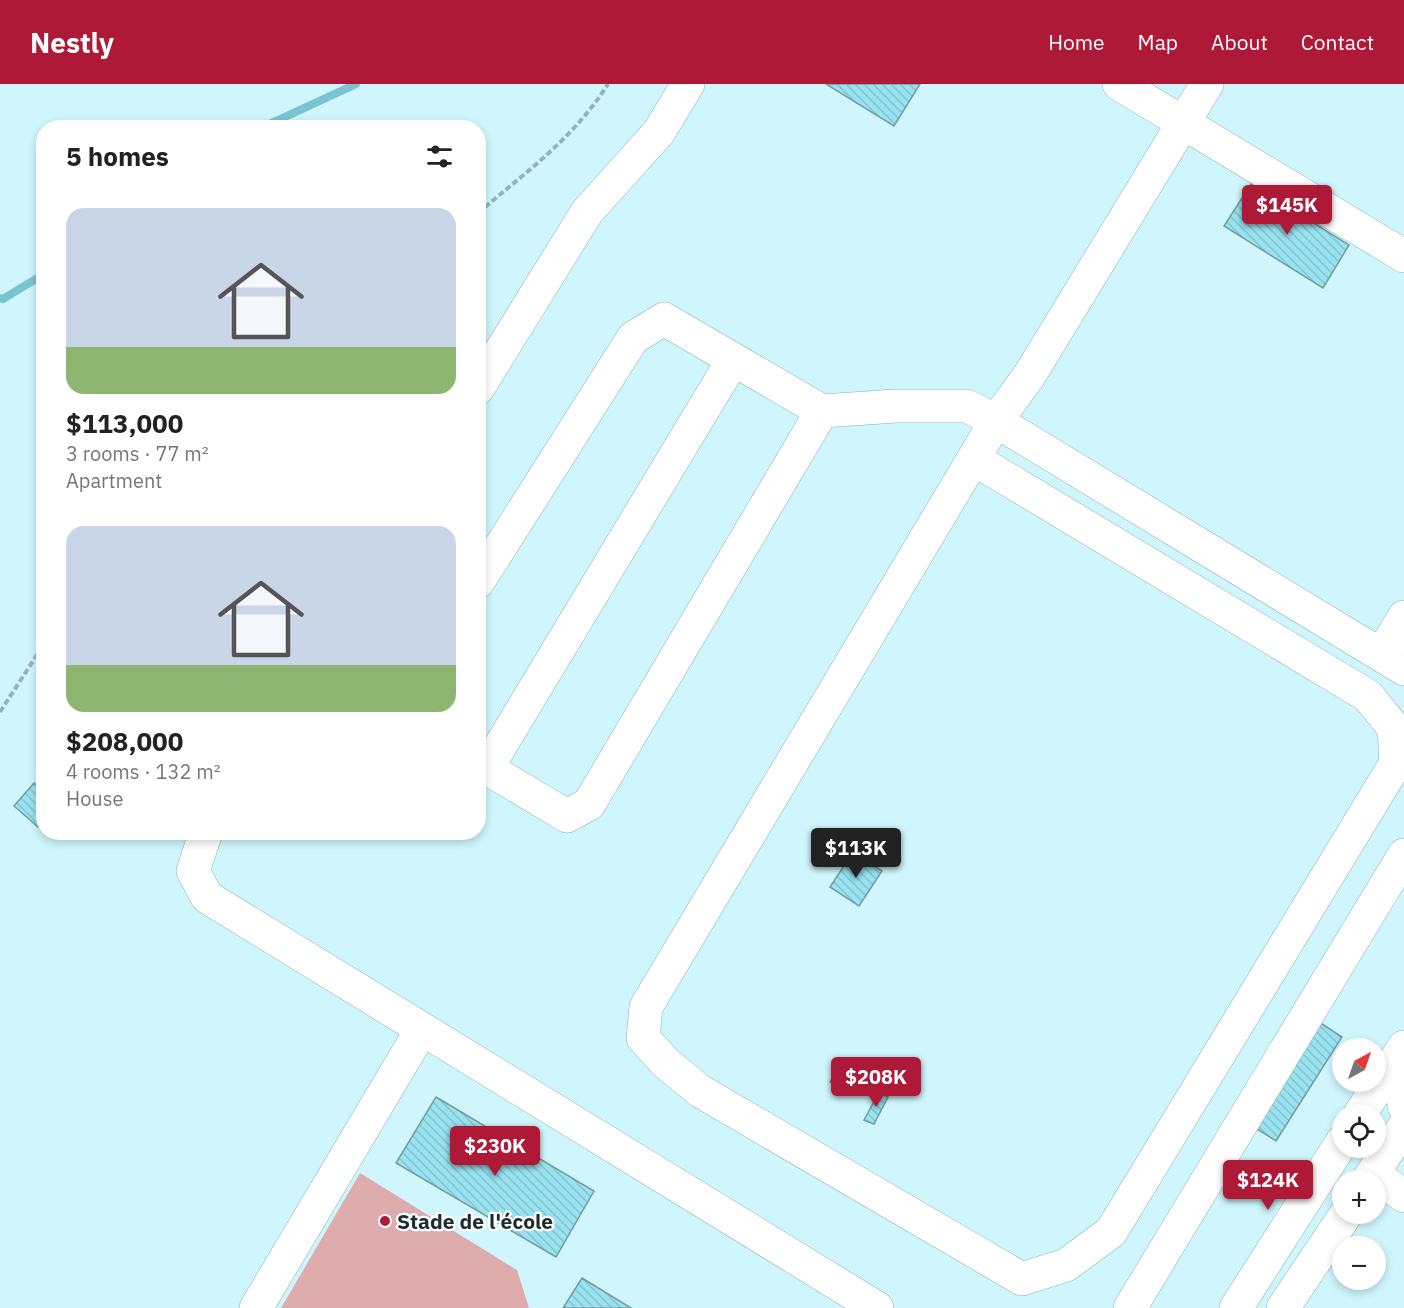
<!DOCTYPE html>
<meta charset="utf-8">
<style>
body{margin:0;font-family:"IBM Plex Sans",sans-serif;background:#f2f2f2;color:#222;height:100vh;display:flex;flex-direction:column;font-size:22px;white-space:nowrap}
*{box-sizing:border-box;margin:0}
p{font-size:20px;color:#767676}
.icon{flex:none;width:33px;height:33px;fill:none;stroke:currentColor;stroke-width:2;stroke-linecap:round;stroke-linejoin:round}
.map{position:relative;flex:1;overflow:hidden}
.panel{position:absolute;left:36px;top:36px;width:450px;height:720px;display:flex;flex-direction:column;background:#fff;border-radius:24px;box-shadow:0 3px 9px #0003}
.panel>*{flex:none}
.needle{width:39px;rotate:40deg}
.tools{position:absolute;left:1332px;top:954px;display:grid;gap:12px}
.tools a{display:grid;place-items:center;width:54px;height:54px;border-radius:50%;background:#fff;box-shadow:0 3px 9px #0003;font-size:30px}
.price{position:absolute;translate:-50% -51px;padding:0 14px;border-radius:6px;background:#ad1936;color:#fff;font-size:20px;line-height:39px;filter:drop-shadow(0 2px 3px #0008)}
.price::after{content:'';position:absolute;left:50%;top:36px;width:18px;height:14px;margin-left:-9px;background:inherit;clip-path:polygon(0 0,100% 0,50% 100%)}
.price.on{background:#222;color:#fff}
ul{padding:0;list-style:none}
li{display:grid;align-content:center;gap:12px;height:318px;padding:0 30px}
li span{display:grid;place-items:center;height:186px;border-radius:18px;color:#555}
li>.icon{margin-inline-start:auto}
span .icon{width:108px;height:108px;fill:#fffc;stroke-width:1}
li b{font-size:26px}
h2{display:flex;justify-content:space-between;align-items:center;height:72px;padding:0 30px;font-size:26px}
header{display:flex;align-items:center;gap:36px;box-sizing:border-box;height:84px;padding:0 30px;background:#ad1936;color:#fff}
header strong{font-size:28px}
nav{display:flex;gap:33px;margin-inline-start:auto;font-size:21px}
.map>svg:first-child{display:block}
.green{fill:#dfacad}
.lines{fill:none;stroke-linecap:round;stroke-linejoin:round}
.stream{stroke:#7ac4d1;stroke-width:8}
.building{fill:url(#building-back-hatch);stroke:#759aa0;stroke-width:1.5}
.minor-casing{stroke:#89afb5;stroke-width:34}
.path{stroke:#95b4ba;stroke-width:4;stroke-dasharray:6 3;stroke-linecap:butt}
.minor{stroke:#fff;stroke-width:33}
.poi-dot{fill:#ad1936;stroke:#fff;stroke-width:2}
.labels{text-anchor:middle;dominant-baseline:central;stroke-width:4.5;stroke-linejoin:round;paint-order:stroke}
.poi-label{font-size:21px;font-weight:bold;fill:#1d2d2f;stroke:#fff;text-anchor:start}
</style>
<header>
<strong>Nestly</strong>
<nav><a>Home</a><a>Map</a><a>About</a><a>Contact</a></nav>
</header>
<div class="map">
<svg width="1404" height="1224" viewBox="0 0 1404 1224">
<defs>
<pattern id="building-back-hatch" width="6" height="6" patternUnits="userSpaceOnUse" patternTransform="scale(1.5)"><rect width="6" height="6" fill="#99e3f1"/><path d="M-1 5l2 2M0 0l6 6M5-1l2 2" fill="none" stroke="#83c3cf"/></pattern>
</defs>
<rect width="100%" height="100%" fill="#cff6fd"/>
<path class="green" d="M360,1089l157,97 12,38h-248z"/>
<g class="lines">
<path class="stream" d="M261,44l95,-44
M0,214l3,1 41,-25"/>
</g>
<path class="building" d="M826,0h94l-26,42z
M1251,100l98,61 -26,43 -99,-62z
M34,699l10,8v30l-6,6 -24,-21z
M853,768l29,19 -23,35 -29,-19z
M1316,936l26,17 -66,104 -27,-17z
M840,981l23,14 -10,16 -23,-13z
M879,1008l9,5 -14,27 -10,-4z
M436,1013l158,94 -38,66 -160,-94z
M582,1194l49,30h-68z"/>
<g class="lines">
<defs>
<path id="minor" d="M1119,0l285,172
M478,304l109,-176 72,-80 29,-48
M974,375l394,237 26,32 2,35 -285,469 -45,33 -44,14 -322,-188 -34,-28 -23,-25 3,-31 350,-586 33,-45 178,-292
M478,498l155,-244 31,-19 158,92 74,-5h71l29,15 408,248
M1381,571l23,-38
M478,679l89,53 22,-12 233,-393
M487,684l246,-408
M206,748l-13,39 14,26 670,411
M1389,986l14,26 1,10
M1360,1030l44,-67
M1373,1090l31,22
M1368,1096l36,-53
M256,1224l166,-279
M1130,1224l274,-453
M1236,1224l106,-166
M1283,1224l63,-94"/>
</defs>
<use href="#minor" class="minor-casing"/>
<path class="path" d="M478,129c48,-41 96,-75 130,-129
M0,628l44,-68"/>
<use href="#minor" class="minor"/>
</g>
<circle class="poi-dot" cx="385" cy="1137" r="6"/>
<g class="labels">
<g class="poi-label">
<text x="397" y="1137">Stade de l'école</text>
</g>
</g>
</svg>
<div class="tools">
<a><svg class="needle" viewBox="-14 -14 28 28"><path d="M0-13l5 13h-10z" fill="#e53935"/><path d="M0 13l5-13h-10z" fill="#767676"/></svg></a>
<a><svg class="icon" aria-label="locate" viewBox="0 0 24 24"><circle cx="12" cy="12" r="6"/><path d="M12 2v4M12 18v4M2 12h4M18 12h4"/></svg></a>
<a>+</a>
<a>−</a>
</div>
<b class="price" style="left:1287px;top:152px">$145K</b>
<b class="price on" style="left:856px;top:795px">$113K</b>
<b class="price" style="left:876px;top:1024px">$208K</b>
<b class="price" style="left:495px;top:1093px">$230K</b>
<b class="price" style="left:1268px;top:1127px">$124K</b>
<section class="panel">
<h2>5 homes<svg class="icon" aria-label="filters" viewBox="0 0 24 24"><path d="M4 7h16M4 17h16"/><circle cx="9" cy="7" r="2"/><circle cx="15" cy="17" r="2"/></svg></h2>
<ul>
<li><span style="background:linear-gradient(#c9d6e8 75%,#8fb573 0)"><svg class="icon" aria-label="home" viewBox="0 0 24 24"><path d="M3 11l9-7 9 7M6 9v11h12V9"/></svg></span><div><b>$113,000</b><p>3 rooms · 77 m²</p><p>Apartment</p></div></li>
<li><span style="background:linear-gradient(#c9d6e8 75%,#8fb573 0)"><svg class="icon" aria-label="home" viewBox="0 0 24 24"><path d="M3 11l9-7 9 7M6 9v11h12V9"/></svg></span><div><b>$208,000</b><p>4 rooms · 132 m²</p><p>House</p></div></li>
</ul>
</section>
</div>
